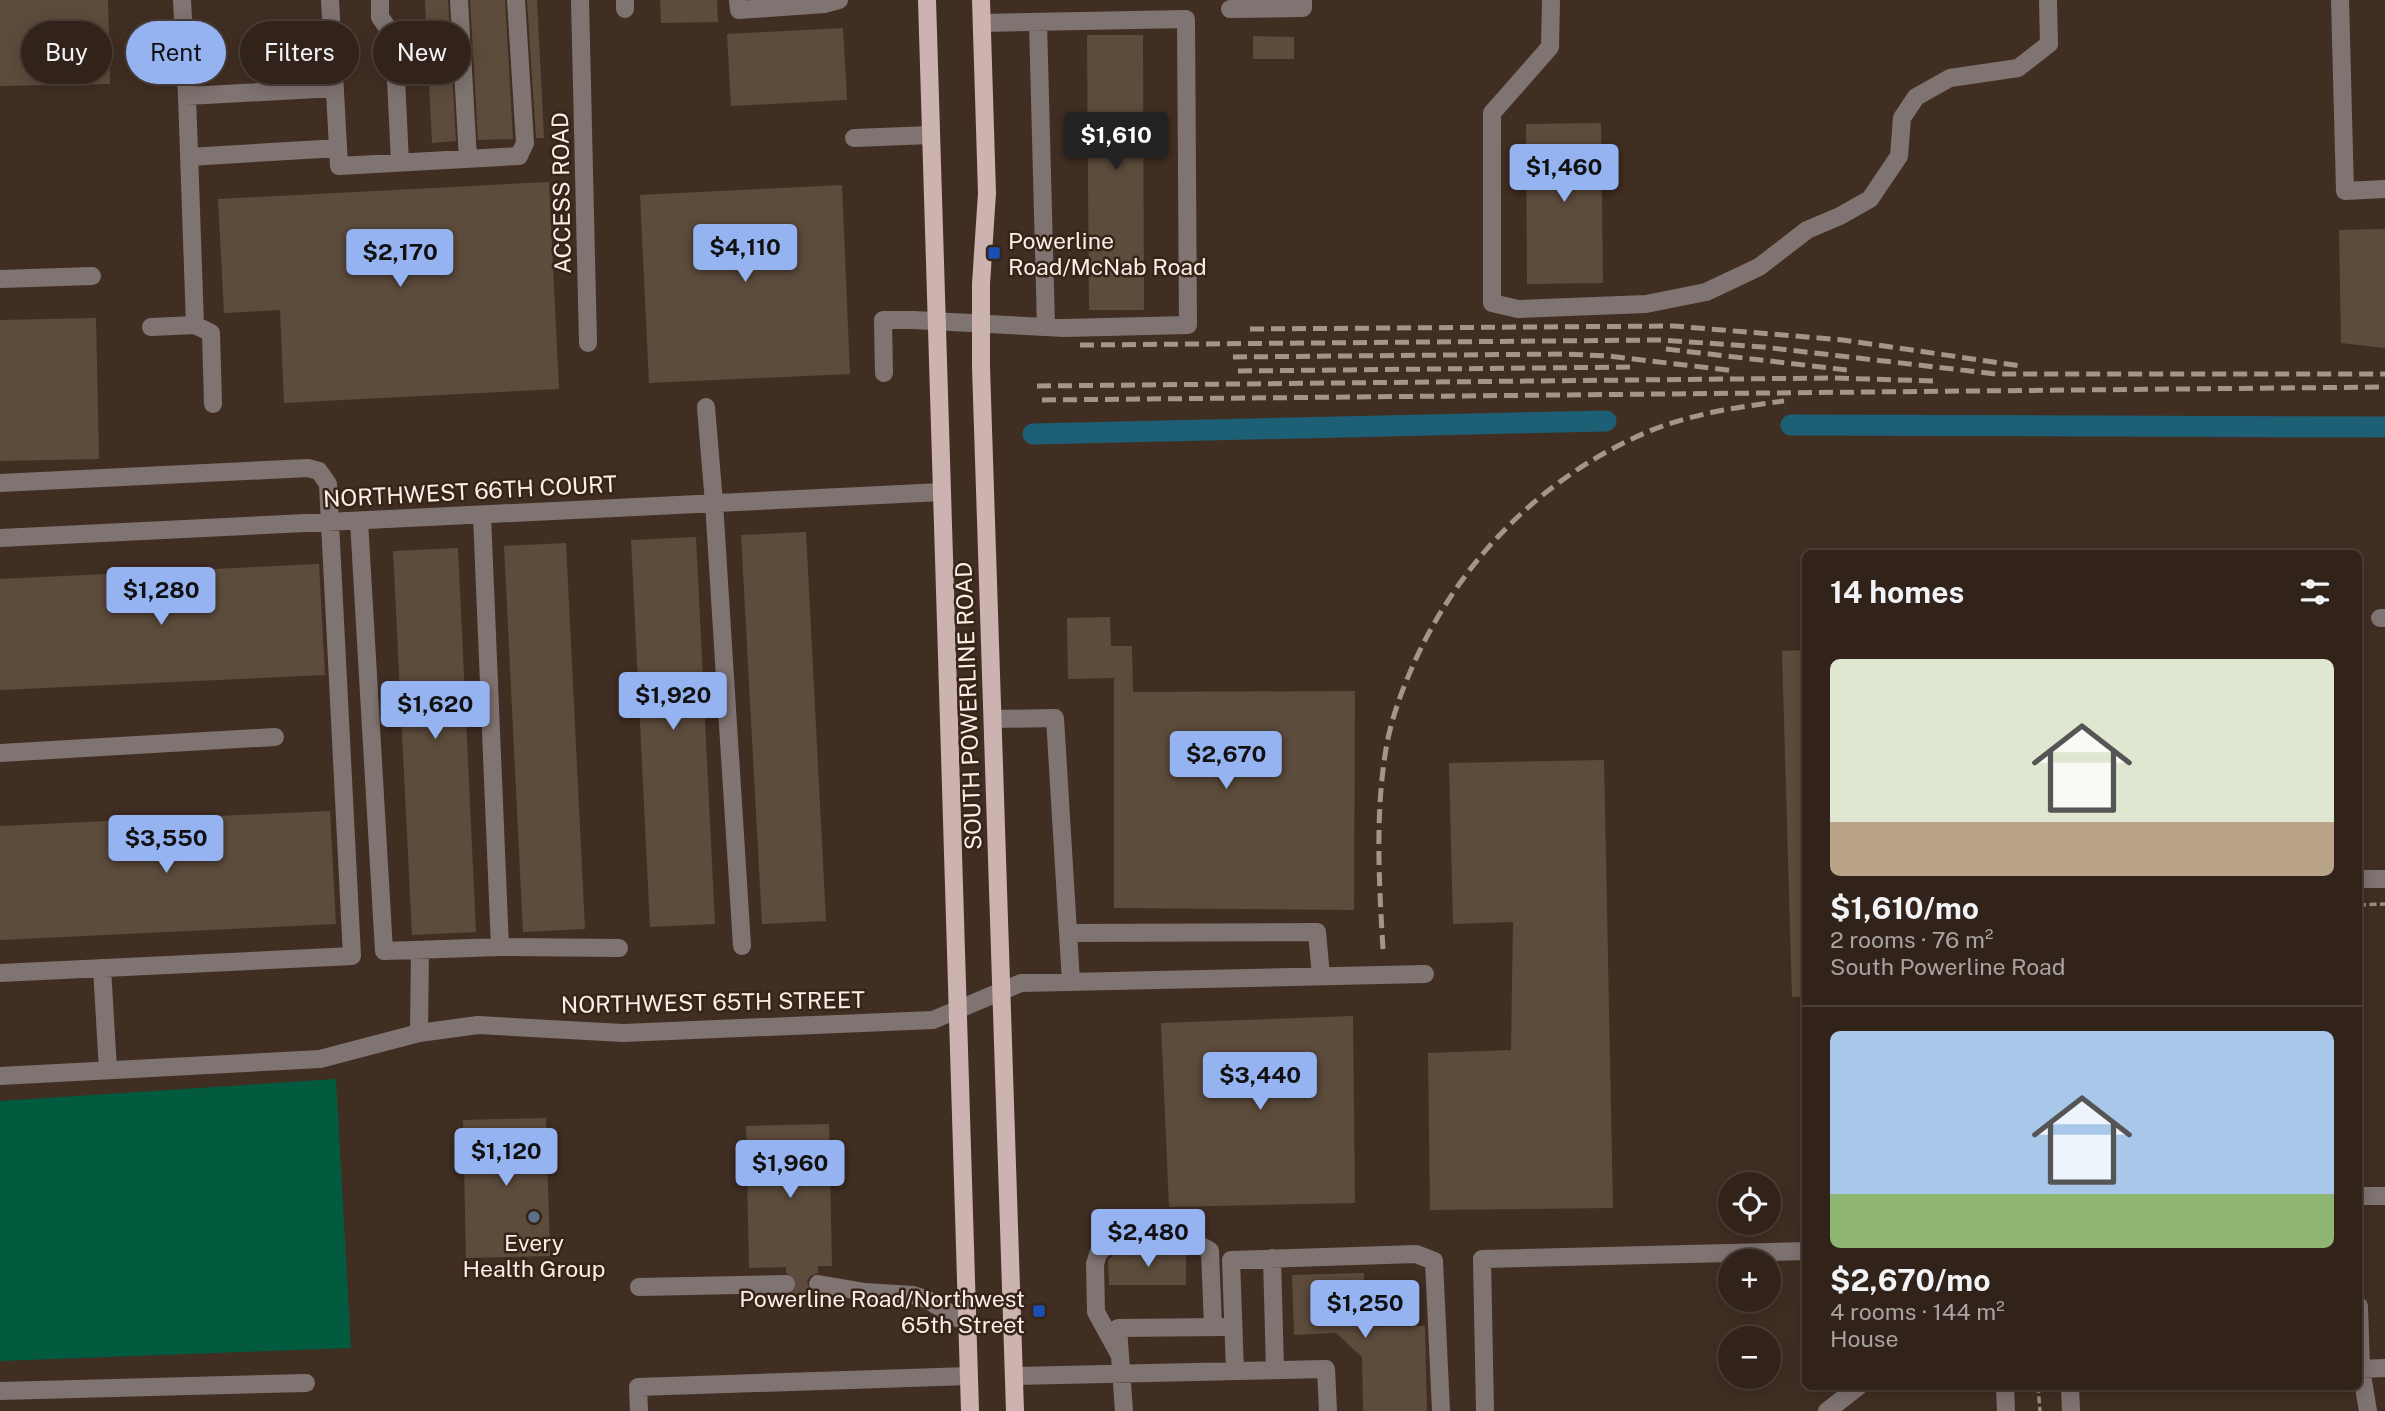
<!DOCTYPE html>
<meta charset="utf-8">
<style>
body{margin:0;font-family:"Public Sans",sans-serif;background:#3d2f27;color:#f1f3f6;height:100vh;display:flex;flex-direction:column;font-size:26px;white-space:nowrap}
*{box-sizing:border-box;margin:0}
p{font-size:23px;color:#a8a4a2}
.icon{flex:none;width:38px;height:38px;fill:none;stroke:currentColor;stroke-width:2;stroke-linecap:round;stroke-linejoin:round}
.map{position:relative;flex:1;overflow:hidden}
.details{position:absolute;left:1802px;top:550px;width:560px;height:840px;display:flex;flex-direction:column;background:#31221a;border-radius:10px;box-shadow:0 4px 18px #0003,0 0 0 2px #4c3f39}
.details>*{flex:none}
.hud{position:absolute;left:21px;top:21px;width:665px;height:63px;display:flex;gap:14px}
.tools{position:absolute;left:1718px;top:1172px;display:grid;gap:14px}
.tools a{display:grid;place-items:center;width:63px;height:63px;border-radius:50%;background:#31221a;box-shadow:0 4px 18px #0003,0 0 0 2px #4c3f39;font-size:35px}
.price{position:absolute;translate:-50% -60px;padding:0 16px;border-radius:7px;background:#95b2f1;color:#111;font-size:23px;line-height:46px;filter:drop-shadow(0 2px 4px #0008)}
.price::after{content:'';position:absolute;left:50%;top:42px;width:21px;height:16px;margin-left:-10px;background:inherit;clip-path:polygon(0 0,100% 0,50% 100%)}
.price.selected{background:#222;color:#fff}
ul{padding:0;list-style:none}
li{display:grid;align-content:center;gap:14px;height:371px;padding:0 28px}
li+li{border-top:2px solid #4c3f39}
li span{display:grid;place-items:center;height:217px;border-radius:10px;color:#555}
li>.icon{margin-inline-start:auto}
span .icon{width:126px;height:126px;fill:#fffc;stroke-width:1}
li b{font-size:30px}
h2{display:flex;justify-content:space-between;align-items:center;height:84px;padding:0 28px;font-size:30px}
.tag{padding:0 24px;border-radius:32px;background:#31221a;box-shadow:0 4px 18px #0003,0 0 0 2px #4c3f39;font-size:24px;line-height:63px}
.tag.selected{background:#95b2f1;color:#111}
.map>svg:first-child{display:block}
.green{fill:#025a3f}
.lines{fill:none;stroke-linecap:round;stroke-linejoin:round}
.canal{stroke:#1d5f74;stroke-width:21}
.building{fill:#5d4c3c}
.minor-tunnel{stroke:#5d4b40;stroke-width:18;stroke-dasharray:18 9;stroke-linecap:butt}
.path{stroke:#9c8c83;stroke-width:3.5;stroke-dasharray:7 3.5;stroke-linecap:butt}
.minor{stroke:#807472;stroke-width:18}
.major{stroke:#ccb3af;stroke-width:18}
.rail{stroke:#a4948b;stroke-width:5;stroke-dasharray:14 7;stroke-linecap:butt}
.transit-dot{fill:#1a4fb4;stroke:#372419;stroke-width:2.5}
.service-dot{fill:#5c6f8a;stroke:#372419;stroke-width:2.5}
.labels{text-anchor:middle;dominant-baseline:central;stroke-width:5;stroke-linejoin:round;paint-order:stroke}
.street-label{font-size:23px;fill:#fbeee7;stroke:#372419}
.poi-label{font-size:23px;fill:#fbeee7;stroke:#372419;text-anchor:start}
</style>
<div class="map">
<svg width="2385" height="1411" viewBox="0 0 2385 1411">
<rect width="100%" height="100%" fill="#412e23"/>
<path class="green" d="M336,1079l15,269 -351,13v-260z"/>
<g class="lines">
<path class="canal" d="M1791,425l594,2
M1033,434l573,-13"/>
</g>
<path class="building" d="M0,0h108l2,84 -110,2z
M425,0h23l8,141 -24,2z
M470,0h35l8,139 -35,1z
M527,0h10l7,138h-8z
M660,0h57l1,22 -57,1z
M843,28l4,72 -116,6 -4,-72z
M1087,35h56l1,275h-55z
M1253,36l41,1v22h-41z
M1601,123l2,160 -76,1 -1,-160z
M549,182l10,207 -275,14 -4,-93 -56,3 -6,-114z
M842,185l8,189 -201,9 -9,-188z
M2385,229v119l-44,-5 -2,-113z
M96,318l3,141 -99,2v-141z
M806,532l20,389 -64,3 -21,-389z
M696,537l19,387 -65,3 -19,-387z
M566,543l19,386 -62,3 -19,-386z
M458,548l18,384 -64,3 -19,-384z
M319,564l6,111 -325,15v-111z
M1110,617l1,29h21l1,46 222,-1 -1,219 -240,-2v-230l-46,1 -1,-61z
M1806,650v347h-14l-10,-346z
M1604,760l9,448 -183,2 -2,-157 83,-3 2,-128 -60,2 -4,-161z
M330,811l6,113 -336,16v-114z
M1353,1016l2,187 -186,4 -8,-184z
M546,1118l4,138 -84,2 -3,-138z
M829,1124l3,142h-14v7l-8,3 -3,5 3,11 9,4 -33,1 10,-7 1,-6 -2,-6 -9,-5v-6l-37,1 -3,-142z
M1161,1252l25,2v31h-77l-1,-25 5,-5z
M1364,1273l1,54 60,-1 2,85h-64l-1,-54 -26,-24 -42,2 -2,-60z"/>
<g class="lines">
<path class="minor-tunnel" d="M786,1284h32"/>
<path class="path" d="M2359,905l26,-1
M2038,1386l2,25"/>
<path class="minor" d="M182,0l5,96
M330,0l9,166 180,-10 6,-13 -9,-143
M380,0v17l14,20 6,126
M459,0l9,159
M580,0l8,343
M625,0v9
M738,0l1,10 85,-6 15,-4
M1551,0l-1,47 -58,66v190l26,6 128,-5 60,-12 53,-25 48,-37 33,-14 30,-17 29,-43 3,-38 14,-21 34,-19 68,-10 31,-24 -1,-44
M2340,0l5,191 40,-2
M1230,9l73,-1v-8
M1038,22l8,305
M854,138l77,-3
M189,157l149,-9
M0,279l92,-3
M151,327l44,-2
M884,373l-1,-53h30l151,8 124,-3 -2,-306 -204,4
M213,404l-2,-71 -16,-8 -8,-229 148,-8
M706,407l8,96 28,443
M0,483l308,-15 11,3 9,13 24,472 -352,17
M359,521l25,430 116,-4 -18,-432
M0,538l942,-46
M2380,618h5
M994,719l61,-1 16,264
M0,753l275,-16
M2359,879h26
M1068,933l249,-1 4,44
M500,947l119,1
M102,968l6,102
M419,1033l1,-83
M0,1076l320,-17 99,-26 59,-8 145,8 310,-13 88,-37 404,-9
M2359,1196h26
M1272,1258l3,112
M818,1284l47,8 48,3 13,4 42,25
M639,1287l147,-3
M2359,1306l2,63 7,42
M1119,1354l-23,-42 -1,-48 3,-10 9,-10c24,-3 85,-8 103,7l3,76
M2359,1369l26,-1
M1235,1371l-4,-111 185,-6 18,7 7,150
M1014,1376l312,-7 2,42
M2005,1386l1,25
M2070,1386l1,25
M0,1391l306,-8
M639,1411l-1,-24 331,-11
M1124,1411l-6,-83 105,-1
M1485,1411l-3,-152 324,-8
M1827,1411l32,-25"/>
<path class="major" d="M927,0l43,1411
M981,0l6,193 -6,91v83l34,1044"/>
<path class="rail" d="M1250,329l424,-3 169,14 178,26
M1080,345l581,-5 102,7 233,27h389
M1666,349l181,21
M1233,357l333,-3 42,2 128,15
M1238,371l395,-4
M1037,386l794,-8 104,3
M1042,400l1343,-13
M1383,949c-4,-67 -8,-134 3,-200 5,-30 16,-59 28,-86 46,-102 127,-185 231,-230 44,-19 92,-26 139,-32"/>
</g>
<g class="transit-dot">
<rect x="987" y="246" width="14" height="14" rx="3.5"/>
<rect x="1032" y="1304" width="14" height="14" rx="3.5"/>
</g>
<circle class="service-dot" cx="534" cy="1217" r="7"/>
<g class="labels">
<g class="street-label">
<text transform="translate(561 193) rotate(-91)">ACCESS ROAD</text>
<text transform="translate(470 491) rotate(-3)">NORTHWEST 66TH COURT</text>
<text transform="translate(968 706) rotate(-92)">SOUTH POWERLINE ROAD</text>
<text transform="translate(713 1002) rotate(-1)">NORTHWEST 65TH STREET</text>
</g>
<g class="poi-label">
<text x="1008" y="240">Powerline<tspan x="1008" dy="26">Road/McNab Road</tspan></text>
<text x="534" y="1242" text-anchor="middle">Every<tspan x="534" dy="26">Health Group</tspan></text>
<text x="1025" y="1298" text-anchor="end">Powerline Road/Northwest<tspan x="1025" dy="26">65th Street</tspan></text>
</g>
</g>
</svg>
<div class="tools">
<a><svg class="icon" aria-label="locate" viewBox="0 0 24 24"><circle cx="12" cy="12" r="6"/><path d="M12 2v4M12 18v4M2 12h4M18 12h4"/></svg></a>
<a>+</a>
<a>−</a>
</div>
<b class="price selected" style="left:1116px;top:172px">$1,610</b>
<b class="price" style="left:1564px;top:204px">$1,460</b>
<b class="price" style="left:745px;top:284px">$4,110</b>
<b class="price" style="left:400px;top:289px">$2,170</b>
<b class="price" style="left:161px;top:627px">$1,280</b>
<b class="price" style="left:673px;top:732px">$1,920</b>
<b class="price" style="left:435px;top:741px">$1,620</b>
<b class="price" style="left:1226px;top:791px">$2,670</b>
<b class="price" style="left:166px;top:875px">$3,550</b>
<b class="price" style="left:1260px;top:1112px">$3,440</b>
<b class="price" style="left:506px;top:1188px">$1,120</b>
<b class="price" style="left:790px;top:1200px">$1,960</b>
<b class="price" style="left:1148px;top:1269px">$2,480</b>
<b class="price" style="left:1365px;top:1340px">$1,250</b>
<div class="hud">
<a class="tag">Buy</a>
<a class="tag selected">Rent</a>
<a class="tag">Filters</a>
<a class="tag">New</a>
</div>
<section class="details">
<h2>14 homes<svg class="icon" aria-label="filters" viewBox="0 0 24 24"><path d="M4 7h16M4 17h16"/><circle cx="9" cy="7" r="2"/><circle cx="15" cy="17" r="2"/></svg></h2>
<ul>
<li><span style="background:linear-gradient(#dfe7d0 75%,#b9a48a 0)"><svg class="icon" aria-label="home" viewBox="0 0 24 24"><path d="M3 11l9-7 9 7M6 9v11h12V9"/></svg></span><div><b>$1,610/mo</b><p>2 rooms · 76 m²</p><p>South Powerline Road</p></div></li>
<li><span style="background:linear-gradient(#a9c7e8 75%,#8fb573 0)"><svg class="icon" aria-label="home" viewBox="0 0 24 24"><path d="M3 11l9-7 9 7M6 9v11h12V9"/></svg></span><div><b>$2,670/mo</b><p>4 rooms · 144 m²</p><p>House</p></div></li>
</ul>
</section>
</div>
